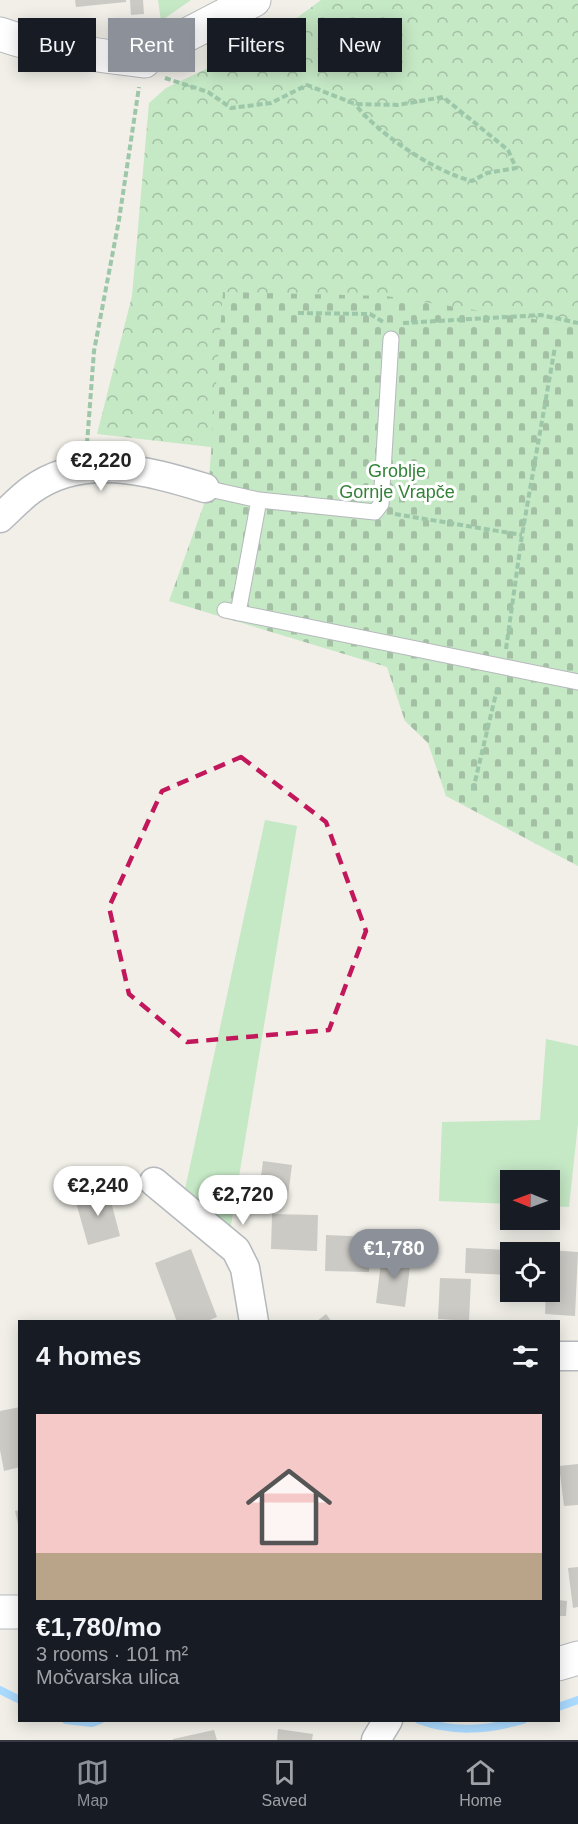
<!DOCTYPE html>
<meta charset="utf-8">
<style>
body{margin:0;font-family:Arial,sans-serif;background:#242831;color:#f1f3f6;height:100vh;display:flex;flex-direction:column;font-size:22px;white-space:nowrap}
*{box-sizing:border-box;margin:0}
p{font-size:20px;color:#9ea1a6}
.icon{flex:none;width:33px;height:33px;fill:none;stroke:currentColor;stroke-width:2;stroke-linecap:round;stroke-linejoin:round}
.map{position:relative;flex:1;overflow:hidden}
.panel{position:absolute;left:18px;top:1320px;width:542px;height:402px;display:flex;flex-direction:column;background:#171b24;border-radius:0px;box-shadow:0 3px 15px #0003}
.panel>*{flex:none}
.banner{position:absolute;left:18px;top:18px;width:543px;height:54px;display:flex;gap:12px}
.needle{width:39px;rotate:271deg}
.fabs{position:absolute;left:500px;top:1170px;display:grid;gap:12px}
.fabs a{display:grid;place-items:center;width:60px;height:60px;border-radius:0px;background:#171b24;box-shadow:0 3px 15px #0003;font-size:30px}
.price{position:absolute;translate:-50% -51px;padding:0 14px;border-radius:21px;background:#fff;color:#222;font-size:20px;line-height:39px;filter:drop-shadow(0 2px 3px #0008)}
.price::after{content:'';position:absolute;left:50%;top:36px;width:18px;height:14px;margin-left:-9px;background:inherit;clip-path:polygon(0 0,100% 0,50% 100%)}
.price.active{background:#8c9099;color:#fff}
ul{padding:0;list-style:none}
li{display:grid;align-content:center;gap:12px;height:318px;padding:0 18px}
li+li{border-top:2px solid #363941}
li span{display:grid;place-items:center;height:186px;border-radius:0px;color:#555}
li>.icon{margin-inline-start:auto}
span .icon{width:108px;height:108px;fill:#fffc;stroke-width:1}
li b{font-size:26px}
h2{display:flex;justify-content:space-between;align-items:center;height:72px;padding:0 18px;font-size:26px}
.chip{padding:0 21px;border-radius:0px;background:#171b24;box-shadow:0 3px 15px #0003;font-size:21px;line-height:54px}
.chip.active{background:#8c9099;color:#fff}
.menu{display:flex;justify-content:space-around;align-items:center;height:84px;border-top:2px solid #363941;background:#171b24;font-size:16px;color:#9ea1a6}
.menu a{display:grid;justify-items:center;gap:3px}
.menu .active{color:#8c9099}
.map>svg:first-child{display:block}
.grass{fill:#c5e8c5}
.forest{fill:url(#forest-crowns)}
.cemetery{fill:url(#cemetery-stones)}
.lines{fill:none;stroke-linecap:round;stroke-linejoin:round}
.stream{stroke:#aadaff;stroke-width:8}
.building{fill:#cccac5}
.service-casing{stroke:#b5b8bc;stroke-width:17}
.minor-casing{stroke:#b5b8bc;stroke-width:31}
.tertiary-casing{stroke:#b5b8bc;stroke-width:35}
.secondary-casing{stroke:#b6babf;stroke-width:35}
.path{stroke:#9cc7a9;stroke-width:4;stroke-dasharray:6 3;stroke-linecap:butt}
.service{stroke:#fff;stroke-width:15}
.minor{stroke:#fff;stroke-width:28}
.tertiary{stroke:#fff;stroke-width:33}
.secondary{stroke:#fff;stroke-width:33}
.marked{fill:none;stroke:#c2185b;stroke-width:4.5;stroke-dasharray:12 8;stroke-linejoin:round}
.labels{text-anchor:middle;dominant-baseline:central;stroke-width:6;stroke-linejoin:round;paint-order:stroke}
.park-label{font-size:18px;fill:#348238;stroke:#fff}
</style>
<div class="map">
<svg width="578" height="1740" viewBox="0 0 578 1740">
<defs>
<pattern id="forest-crowns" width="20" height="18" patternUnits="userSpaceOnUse" patternTransform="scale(1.5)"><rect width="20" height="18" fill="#c5e8c5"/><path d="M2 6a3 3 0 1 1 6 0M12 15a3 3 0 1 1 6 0" fill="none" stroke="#a3c0a4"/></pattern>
<pattern id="cemetery-stones" width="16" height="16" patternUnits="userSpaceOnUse" patternTransform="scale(1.5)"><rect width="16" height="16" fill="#c5e8c5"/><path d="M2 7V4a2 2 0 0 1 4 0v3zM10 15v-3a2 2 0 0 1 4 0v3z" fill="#a3c0a4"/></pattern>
</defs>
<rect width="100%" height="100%" fill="#f1efe8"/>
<path class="grass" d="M158,0h33l-30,21z
M265,820l32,6 -67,405 -45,-42z
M546,1039l32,7v77l-9,84 -20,-1v-26h-39v24l-71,-3 3,-79 98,-2z"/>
<path class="forest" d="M321,0h257v326l-341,124 -140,-16 35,-138 17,-193 17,-15 101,-48z"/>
<path class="cemetery" d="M223,292l163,4 192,30v540l-132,-70 -18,-53 -23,-22 -18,-54 -218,-66 39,-108z"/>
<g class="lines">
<path class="stream" d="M0,1690l20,10
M558,1707l20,-7
M66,1720l26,3 8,-3
M419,1720c35,13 68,10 104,0"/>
</g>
<path class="building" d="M75,0h51v2l-50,5z
M130,0h13l1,14 -13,1z
M263,1161l29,4 -4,31 -29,-4z
M108,1190l12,46 -32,9 -13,-46z
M272,1214l46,1 -1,36 -46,-2z
M326,1235l45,2 -2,35 -44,-1z
M509,1243l21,1v8h-20v23l-45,-2 1,-25 43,2z
M191,1249l26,68 -12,5h-28l-22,-59z
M549,1250l29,2 -3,64 -30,-2 1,-22h3z
M382,1254l29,4 -6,49 -29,-4z
M440,1278l31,1 -2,42 -31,-2z
M326,1314l6,8h-16z
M20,1407v60l-16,4 -4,-21v-39z
M578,1464v41l-14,1 -5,-40z
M20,1510v17l-1,1 -4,-17z
M578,1567v40l-5,1 -5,-40z
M558,1600l9,1 -1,15h-8z
M278,1729l35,5 -1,6h-35z
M214,1730l3,10h-44v-1z"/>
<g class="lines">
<defs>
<path id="service" d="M205,488l54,12 -21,113
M259,500l116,12 6,-8 10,-165
M225,610l353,72"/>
<path id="minor" d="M0,518c10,-9 20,-20 31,-28 52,-38 118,-19 174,-2
M154,1182l82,68 9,18 9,54
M558,1356h20
M376,1740l12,-20"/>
<path id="tertiary" d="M0,34c46,17 95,20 144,27l4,-6 106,-55"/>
<path id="secondary" d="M0,1612h20
M558,1664l20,-6"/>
</defs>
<use href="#service" class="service-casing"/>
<use href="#minor" class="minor-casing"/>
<use href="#tertiary" class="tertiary-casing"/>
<use href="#secondary" class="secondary-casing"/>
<path class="path" d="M165,78l43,14 23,16 40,-5 36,-18 48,19 43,1 45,-8 65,53 8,18 -29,5 -15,8c-37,-9 -94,-47 -117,-77
M298,313l72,1 15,9
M403,323l138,-8 37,8
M87,444l7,-93 25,-131 20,-133
M395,514l127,21
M506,649l16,-114 33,-188
M473,790l25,-105"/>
<use href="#service" class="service"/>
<use href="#minor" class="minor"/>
<use href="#tertiary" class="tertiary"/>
<use href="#secondary" class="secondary"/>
</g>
<path class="marked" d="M241,757l85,65 40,109 -37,99 -142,12 -58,-48 -20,-87 53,-116z"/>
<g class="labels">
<g class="park-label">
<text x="397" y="471">Groblje<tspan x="397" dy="21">Gornje Vrapče</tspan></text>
</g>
</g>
</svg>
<div class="fabs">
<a><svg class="needle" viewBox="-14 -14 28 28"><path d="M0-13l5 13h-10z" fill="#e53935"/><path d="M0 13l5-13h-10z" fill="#9ea1a6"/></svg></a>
<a><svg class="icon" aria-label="locate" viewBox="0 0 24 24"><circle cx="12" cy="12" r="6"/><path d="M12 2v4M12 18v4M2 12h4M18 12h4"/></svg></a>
</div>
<b class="price" style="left:101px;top:492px">€2,220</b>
<b class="price" style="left:98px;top:1217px">€2,240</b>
<b class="price" style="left:243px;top:1226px">€2,720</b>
<b class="price active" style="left:394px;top:1280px">€1,780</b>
<div class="banner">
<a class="chip">Buy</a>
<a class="chip active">Rent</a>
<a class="chip">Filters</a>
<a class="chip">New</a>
</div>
<section class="panel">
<h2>4 homes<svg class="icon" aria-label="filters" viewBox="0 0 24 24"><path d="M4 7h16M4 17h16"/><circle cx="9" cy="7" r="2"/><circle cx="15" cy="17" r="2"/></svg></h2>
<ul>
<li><span style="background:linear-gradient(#f6c9c9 75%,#b9a48a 0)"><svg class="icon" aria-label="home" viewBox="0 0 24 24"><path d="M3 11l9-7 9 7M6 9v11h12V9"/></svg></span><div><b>€1,780/mo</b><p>3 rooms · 101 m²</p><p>Močvarska ulica</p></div></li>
</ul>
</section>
</div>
<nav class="menu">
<a class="active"><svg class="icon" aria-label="map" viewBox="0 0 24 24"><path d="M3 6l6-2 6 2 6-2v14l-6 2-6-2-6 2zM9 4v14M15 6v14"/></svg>Map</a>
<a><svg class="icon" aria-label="saved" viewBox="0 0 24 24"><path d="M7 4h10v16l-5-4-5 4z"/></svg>Saved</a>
<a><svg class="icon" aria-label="home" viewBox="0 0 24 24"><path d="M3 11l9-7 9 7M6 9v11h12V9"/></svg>Home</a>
</nav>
